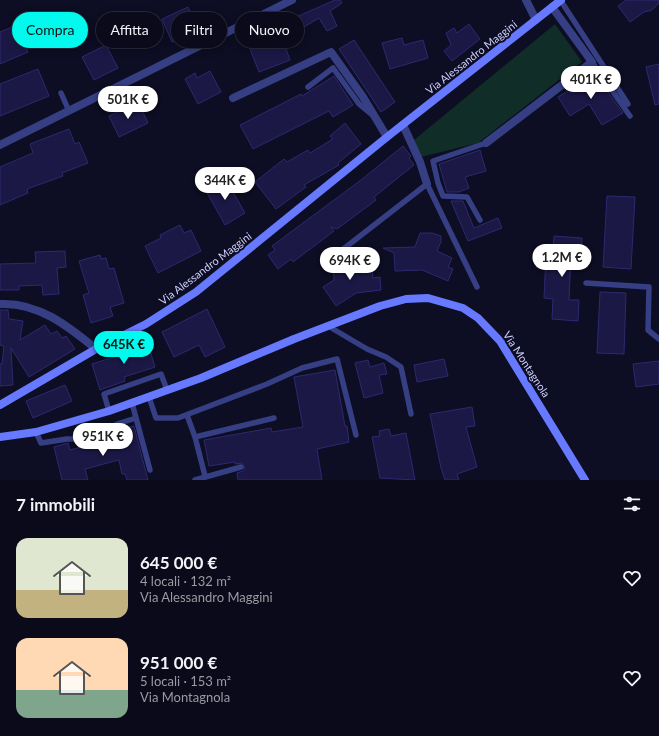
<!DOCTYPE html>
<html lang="it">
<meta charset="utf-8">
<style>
body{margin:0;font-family:Lato,sans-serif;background:#131323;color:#f1f3f6;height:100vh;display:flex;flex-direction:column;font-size:15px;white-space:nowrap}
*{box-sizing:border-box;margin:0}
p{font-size:13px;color:#999aa2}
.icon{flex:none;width:22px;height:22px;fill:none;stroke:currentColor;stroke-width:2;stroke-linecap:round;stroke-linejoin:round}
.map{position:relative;height:480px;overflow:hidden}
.details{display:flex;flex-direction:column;background:#0a0a1a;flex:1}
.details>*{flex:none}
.guide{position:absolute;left:12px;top:12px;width:400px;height:36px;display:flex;gap:8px}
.price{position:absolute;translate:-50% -34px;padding:0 9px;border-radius:14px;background:#fff;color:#222;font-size:13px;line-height:26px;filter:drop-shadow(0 1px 2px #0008)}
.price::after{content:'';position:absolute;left:50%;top:24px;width:12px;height:9px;margin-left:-6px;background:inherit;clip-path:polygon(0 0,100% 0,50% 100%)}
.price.current{background:#00faed;color:#111}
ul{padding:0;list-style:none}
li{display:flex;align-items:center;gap:12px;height:100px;padding:0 16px}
li span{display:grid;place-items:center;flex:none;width:112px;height:80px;border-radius:12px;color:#555}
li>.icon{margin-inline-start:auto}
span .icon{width:48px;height:48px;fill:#fffc;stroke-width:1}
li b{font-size:17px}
h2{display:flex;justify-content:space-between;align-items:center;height:48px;padding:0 16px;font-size:17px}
.tag{padding:0 14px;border-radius:18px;background:#0a0a1a;box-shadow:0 2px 10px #0003,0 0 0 1px #2a2b39;font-size:14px;line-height:36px}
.tag.current{background:#00faed;color:#111}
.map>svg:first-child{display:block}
.green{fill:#102d28}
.building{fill:#1b1845;stroke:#2d2971}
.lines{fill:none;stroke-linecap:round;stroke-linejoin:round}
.service{stroke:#363f84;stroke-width:5.5}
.minor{stroke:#363f84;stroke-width:8}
.tertiary{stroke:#363f84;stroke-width:8}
.secondary{stroke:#6679ff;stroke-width:8}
.labels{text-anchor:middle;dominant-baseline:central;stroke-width:4;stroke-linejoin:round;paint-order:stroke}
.street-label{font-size:11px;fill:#cfd1ff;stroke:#0d0d23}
</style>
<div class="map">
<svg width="659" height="480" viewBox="0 0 659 480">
<rect width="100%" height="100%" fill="#0d0d23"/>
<path class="green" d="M555,24l27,38 -104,81 -57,14 -7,-17z"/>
<path class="building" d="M335,0h5l2,3 -12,8 7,15 -10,5 -8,-13 -20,12 -5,-12z
M626,0h33v3l-7,7 -8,2 -14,10 -12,-16z
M188,7l11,24 -27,11 -10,-23z
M469,24l11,15 -28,22 -8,-10 7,-6 -5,-12 8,-5 3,5z
M17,25l11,27 -28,12v-32z
M280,32l10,28 -31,12 -11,-28z
M402,38l2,7 19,-5 5,18 -38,11 -8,-26z
M354,40l41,62 -14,10 -42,-63z
M106,45l12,23 -24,12 -12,-23z
M659,64v40l-4,1 -9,-38z
M38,69l11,27 -49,20v-32z
M210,71l11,21 -23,12 -13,-25 10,-6 2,5z
M595,74l28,39 -21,12 -13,-21 -19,12 -12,-19z
M334,76l19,29 -20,12 -4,-6 -76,38 -13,-24 61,-31 1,2z
M138,102l10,21 -29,14 -10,-21z
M345,123l16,21 -23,19 1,2 -35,20 2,2 -30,22 -21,-27 29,-23 3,3 21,-12 2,3 23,-14 -3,-3z
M69,129l6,15 4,-2 9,21 -26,10 1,3 -36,13 1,4 -28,12v-38l33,-14 -3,-9z
M403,146l8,10 -2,2 5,7 -40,32 2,3 -39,29 -6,-2 3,4 -41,31 -2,-3 -13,10 -10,-14 7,-5 -3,-4 89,-66z
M480,150l6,21 -21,6 4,11 -10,4h-12l-8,-28z
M225,178l20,35 -20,12 -20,-36z
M607,196l28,1 -4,72 -28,-2z
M451,201h12l11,27 24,-10 4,10 -34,13z
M180,225l4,8 7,-3 10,21 -43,22 -13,-27 16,-8 -1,-3z
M420,233h12l9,3v6l-4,9 15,7 -4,9 5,2 -5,12 -26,-11 -27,1 -1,-18 -11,-5 32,-1z
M554,236l28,2 -1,18 -10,-1 -2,45h10l-1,21 -26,-2 1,-20 -9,-1 2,-45h7z
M65,251l1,16 -9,1 2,26 -16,1 -1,-10 -23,1v4h-19v-26l36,-1 -1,-11z
M100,255l1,4 5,-1 3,11 5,-1 10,35 -14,4 3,9 -22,7 -8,-28 6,-2 -10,-32z
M351,257l4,6v7l17,-1 1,9 7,-1 1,13 -25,3 -20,13 -13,-19 11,-7 -1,-17z
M600,292l26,1 -2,61 -27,-1z
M207,309l18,38 -20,10 -6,-12 -25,12 -12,-25z
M0,310h8l1,9 14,2 -3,19 25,-15 6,9 6,-3 5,7 4,-2 9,13 -46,28 -18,-29 2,37 -13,1v-22h2l2,-18 -4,-1z
M147,341l8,26 -31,10 1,4 -25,9 -8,-26 31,-10 -2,-5z
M444,359l4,17 -31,6 -3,-17z
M368,360l2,7 14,-4 3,11 -8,1 4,18 -19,5 -9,-35z
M659,361v23l-23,3 -3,-23z
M335,370l10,56h2l2,16 -32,7 5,31h-84l-1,-7 6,-2 2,-3 -3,-5 -7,1v-2l-26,4 -5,-26 67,-12 1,4 31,-5 -9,-50z
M65,385l7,16 -39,17 -7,-17z
M472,407l3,19 -9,1 11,40 -20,7 2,6h-14l-4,-12 -11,-54z
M134,426l14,54h-21l-2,-6h-3l-3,-14 -34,9 3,11h-26l-8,-33 14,-4 2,7 37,-10 1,-3 11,-3 1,-5z
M389,429l2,7 15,-3 9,47 -35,-2 -8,-41 8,-1 -1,-5z"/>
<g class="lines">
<path class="service" d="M561,1l67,103
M592,62l38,54
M308,87l25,-19 26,36 12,10
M61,93l8,18
M480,220l-13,-23 -24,-1 -5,-13 -5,-22 53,-18
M324,264l103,-80 50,103
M586,283l63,4 -1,43 11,9
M328,326l39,23 19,8 15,10 10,47
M149,397l7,21h22l89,-34 35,-16 35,-9 19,76
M132,403l18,67
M109,411l-5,-17 57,-20 6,16
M187,415l8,22 10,39
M36,432l5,11 26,-4h16l17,-5 17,-10 19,-6
M195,437l79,-19
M195,480l46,-13"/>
<path class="minor" d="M526,0l10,20
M233,98l98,-46 32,45 24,40
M403,125l17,37 7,22
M486,143l106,-81 -40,-55
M0,145l292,-145"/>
<path class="tertiary" d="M0,304c38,-2 68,22 96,45"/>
<path class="secondary" d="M0,405l96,-56 50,-25 50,-32 191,-155 174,-137
M0,437l36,-5 73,-21 92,-33 93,-39 86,-33 26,-7 22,-1 35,10 15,10 22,23 85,139"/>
</g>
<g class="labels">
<g class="street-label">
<text transform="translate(471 57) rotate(-38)">Via Alessandro Maggini</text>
<text transform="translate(205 268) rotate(-37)">Via Alessandro Maggini</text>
<text transform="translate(527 364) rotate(57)">Via Montagnola</text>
</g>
</g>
</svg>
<b class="price" style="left:591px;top:100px">401K €</b>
<b class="price" style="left:128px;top:120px">501K €</b>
<b class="price" style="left:225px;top:201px">344K €</b>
<b class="price" style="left:562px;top:278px">1.2M €</b>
<b class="price" style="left:350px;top:281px">694K €</b>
<b class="price current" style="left:124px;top:365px">645K €</b>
<b class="price" style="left:103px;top:457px">951K €</b>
<div class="guide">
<a class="tag current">Compra</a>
<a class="tag">Affitta</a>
<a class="tag">Filtri</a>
<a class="tag">Nuovo</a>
</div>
</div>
<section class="details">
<h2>7 immobili<svg class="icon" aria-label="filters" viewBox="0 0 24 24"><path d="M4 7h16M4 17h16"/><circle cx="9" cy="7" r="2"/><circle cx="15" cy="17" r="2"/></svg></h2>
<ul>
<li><span style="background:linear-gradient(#dfe7d0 65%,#c2b280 0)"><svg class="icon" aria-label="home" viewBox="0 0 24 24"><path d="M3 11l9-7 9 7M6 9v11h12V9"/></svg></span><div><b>645 000 €</b><p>4 locali · 132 m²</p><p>Via Alessandro Maggini</p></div><svg class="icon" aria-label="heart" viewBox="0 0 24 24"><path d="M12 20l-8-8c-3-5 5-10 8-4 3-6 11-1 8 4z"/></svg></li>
<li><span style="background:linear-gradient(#ffd9b3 65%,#7fa58c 0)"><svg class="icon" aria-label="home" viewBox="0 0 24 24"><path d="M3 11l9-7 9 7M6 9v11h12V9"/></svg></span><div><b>951 000 €</b><p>5 locali · 153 m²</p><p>Via Montagnola</p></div><svg class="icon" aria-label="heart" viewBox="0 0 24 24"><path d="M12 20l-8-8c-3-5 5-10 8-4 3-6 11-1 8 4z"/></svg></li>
</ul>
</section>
